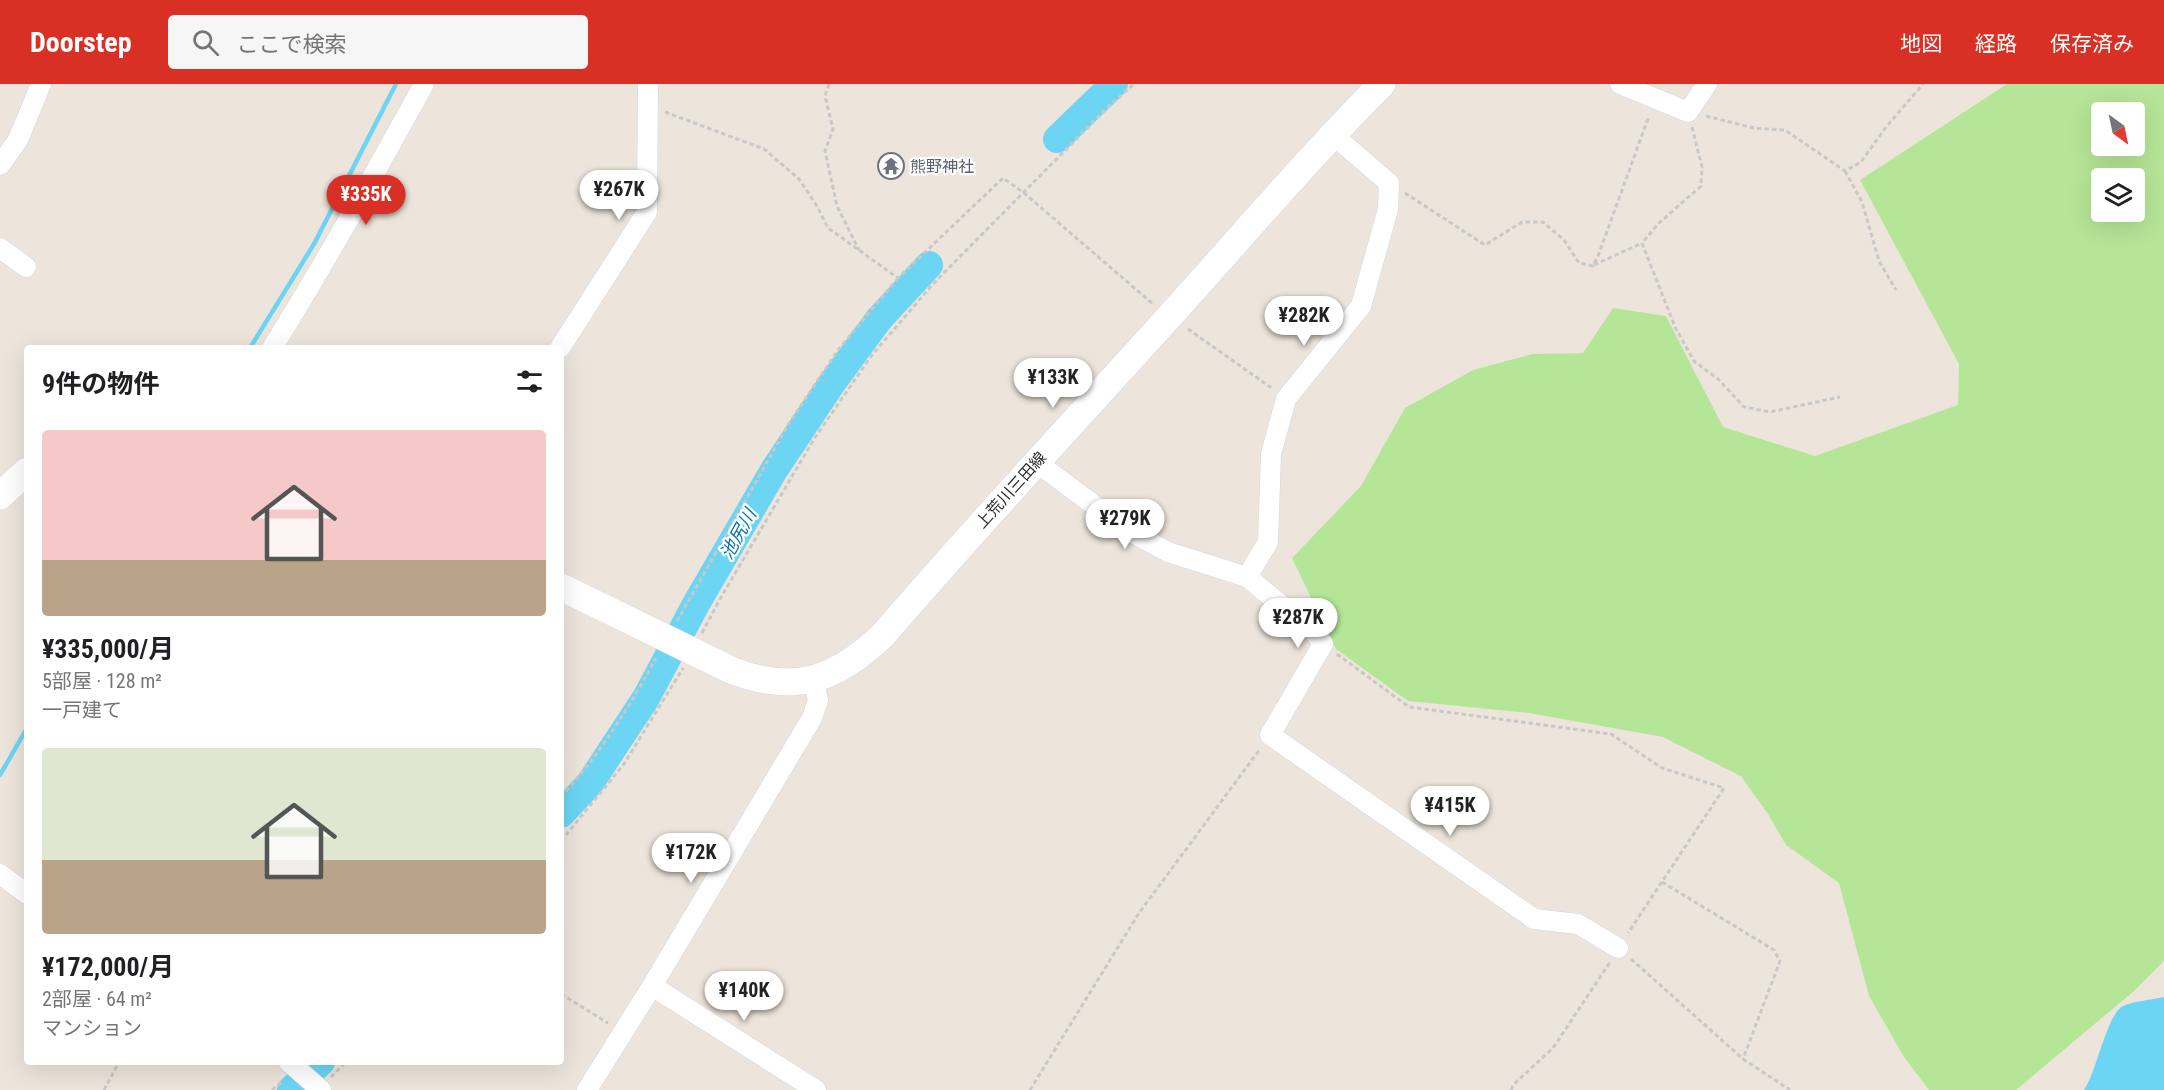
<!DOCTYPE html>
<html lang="ja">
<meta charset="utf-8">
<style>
body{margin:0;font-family:"Roboto Condensed","Noto Sans JP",sans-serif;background:#f6f6f6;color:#202124;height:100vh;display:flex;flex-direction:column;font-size:22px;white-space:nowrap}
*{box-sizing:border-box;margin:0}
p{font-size:20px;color:#757577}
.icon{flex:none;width:33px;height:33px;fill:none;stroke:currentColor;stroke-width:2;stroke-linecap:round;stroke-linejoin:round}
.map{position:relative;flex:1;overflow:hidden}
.panel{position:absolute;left:24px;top:261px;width:540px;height:720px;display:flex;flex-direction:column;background:#fff;border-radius:6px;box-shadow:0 6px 24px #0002}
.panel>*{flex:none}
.needle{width:39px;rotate:147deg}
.buttons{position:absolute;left:2091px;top:18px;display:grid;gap:12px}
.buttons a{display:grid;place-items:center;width:54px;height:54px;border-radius:6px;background:#fff;box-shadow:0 6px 24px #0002;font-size:30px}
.price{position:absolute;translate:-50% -51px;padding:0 14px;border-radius:21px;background:#fff;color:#222;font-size:20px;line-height:39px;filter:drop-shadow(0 2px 3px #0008)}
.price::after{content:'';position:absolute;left:50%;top:36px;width:18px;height:14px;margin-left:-9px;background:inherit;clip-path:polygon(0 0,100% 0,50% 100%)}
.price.current{background:#d93025;color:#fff}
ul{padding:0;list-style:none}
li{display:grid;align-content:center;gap:12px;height:318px;padding:0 18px}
li span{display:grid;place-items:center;height:186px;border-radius:6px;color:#555}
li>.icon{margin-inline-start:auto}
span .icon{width:108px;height:108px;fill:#fffc;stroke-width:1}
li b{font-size:26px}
h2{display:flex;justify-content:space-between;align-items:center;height:72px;padding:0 18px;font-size:26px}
header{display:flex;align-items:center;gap:36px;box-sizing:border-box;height:84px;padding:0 30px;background:#d93025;color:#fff}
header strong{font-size:28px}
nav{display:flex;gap:33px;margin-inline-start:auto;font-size:21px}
.search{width:420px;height:54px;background:#f6f6f6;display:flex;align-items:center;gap:15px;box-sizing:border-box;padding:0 21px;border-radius:6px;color:#757577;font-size:22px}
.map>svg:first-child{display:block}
.green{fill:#b5e697;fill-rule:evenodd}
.water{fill:#6bd5f3}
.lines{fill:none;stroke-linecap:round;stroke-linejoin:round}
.stream{stroke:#6bd5f3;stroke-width:4.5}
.river{stroke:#6bd5f3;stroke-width:28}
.street-casing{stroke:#d1d6e4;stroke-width:21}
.secondary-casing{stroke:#d1d6e4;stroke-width:28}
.path{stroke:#c8c8c8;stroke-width:3;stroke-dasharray:4.5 3;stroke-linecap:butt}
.street{stroke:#fff;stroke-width:20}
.secondary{stroke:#fff;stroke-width:27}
.labels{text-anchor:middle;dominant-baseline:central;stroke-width:4.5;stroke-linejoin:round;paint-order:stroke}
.worship-label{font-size:16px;fill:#5b616d;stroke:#fff;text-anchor:start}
.street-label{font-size:16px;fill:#2b2b2b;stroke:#fff}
.water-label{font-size:18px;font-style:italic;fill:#0874a1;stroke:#fff}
</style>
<header>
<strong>Doorstep</strong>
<div class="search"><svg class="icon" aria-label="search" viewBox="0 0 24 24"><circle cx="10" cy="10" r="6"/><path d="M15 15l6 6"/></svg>ここで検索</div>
<nav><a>地図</a><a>経路</a><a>保存済み</a></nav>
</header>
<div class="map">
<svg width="2164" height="1006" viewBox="0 0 2164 1006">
<rect width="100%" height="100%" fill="#ede5dc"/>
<path class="green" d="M2007,0h157v877l-30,30 -118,99h-87l-25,-33 -35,-61 -30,-113 -53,-38 -18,-31 -27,-38 -78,-39 -134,-24 -121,-12 -72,-52 -44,-91 69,-72 44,-78 68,-38 59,-16 51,-1 30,-45 53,8 57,111 92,29 143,-51 1,-41 -99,-184zM2102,28h32v34h-32zM2102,94h32v34h-32z"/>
<path class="water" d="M2164,913v93h-80c13,-19 23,-76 39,-84 11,-5 28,-6 41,-9z"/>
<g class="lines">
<path class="stream" d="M250,264l64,-104 82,-160
M0,691l27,-47"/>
<path class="river" d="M1057,55l57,-55
M561,730l29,-31 56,-85 50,-94 78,-134 58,-87 47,-64 50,-54
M291,1006l30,-28"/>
<defs>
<path id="street" d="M1620,0l68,28 19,-28
M0,81l18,-25 23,-56
M0,164l26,19
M272,264c54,-86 103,-175 152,-264
M560,264l87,-136 1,-128
M1036,378l93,69 39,21 79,25 67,55 9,12 -53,91 264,184 44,5 40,24
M1247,493l21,-35 3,-88 15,-55 75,-93 27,-97 1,-26 -57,-49
M0,790l27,20
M652,902l164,104
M289,978l32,28
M587,1006l65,-104 160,-268 6,-18 -5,-21"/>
<path id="secondary" d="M0,412l27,-25
M561,503l170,83c63,25 105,10 152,-35 93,-108 190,-212 285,-317 71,-78 139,-159 214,-234"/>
</defs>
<use href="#street" class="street-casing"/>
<use href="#secondary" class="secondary-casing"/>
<path class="path" d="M829,0l-4,12 8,33 -8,22 12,55 22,44
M665,28l99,37 35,30 18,27 11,22 70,50 105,-100 21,15 129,111
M1706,32l48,12 31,2 60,41 16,-9 25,-35 37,-43
M1692,43l10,40 -1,19 -42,37 -17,20 33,84 19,34 24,18 26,28 26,5 70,-15
M1845,87l17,31 17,59 17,29
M1405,109l80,52 37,-23h21l21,18 15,23 14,3 5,-10 51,-140
M1594,181l48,-22
M1188,245l85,60
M677,537l111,-196 50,-75 60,-72
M702,549l18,-34 94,-160 58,-84 61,-71 176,-178 25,-22
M1337,570l72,53 202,27 51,34 62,20 -96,145
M561,713c37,-40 69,-91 95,-139
M561,757l63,-77 59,-96
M1662,798l112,68 6,11 -37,98
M1631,875l112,100 47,31
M561,910l47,29
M331,993l15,-15
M104,1006l15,-28
M272,1006l11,-9
M1030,1006l109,-177 121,-164
M1511,1006l3,-6 39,-36 57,-86"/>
<use href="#street" class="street"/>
<use href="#secondary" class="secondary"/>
</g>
<defs>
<symbol id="temple-ring" viewBox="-11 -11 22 22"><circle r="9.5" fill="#fff" stroke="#6b7280" stroke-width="1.5"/><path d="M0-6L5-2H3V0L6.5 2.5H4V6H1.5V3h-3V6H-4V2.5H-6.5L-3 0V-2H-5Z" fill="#6b7280"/></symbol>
</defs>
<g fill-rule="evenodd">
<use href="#temple-ring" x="876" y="67" width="30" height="30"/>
</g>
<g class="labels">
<g class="worship-label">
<text x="910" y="82">熊野神社</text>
</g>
<g class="street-label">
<text transform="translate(1011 406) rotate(-48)">上荒川三田線</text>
</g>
<g class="water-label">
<text transform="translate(738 450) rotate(-61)">池尻川</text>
</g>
</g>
</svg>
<div class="buttons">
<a><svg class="needle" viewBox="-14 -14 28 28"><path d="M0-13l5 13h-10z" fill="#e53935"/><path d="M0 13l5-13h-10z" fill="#757577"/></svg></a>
<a><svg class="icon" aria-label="layers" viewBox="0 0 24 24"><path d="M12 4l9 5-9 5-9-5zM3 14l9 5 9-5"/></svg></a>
</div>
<b class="price" style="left:619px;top:137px">¥267K</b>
<b class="price current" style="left:366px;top:142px">¥335K</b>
<b class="price" style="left:1304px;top:263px">¥282K</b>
<b class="price" style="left:1053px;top:325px">¥133K</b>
<b class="price" style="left:1125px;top:466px">¥279K</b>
<b class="price" style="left:1298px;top:565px">¥287K</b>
<b class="price" style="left:1450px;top:753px">¥415K</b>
<b class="price" style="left:691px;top:800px">¥172K</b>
<b class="price" style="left:744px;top:938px">¥140K</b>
<section class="panel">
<h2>9件の物件<svg class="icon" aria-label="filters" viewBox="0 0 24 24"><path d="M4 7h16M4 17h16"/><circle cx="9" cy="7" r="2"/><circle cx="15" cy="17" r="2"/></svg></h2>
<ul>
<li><span style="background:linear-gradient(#f6c9c9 70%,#b9a48a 0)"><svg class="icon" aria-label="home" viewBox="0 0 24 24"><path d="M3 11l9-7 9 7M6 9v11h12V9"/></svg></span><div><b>¥335,000/月</b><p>5部屋 · 128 m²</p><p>一戸建て</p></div></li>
<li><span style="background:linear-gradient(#dfe7d0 60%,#b9a48a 0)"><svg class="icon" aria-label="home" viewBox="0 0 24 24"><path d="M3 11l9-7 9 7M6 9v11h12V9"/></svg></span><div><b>¥172,000/月</b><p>2部屋 · 64 m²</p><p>マンション</p></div></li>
</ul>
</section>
</div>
